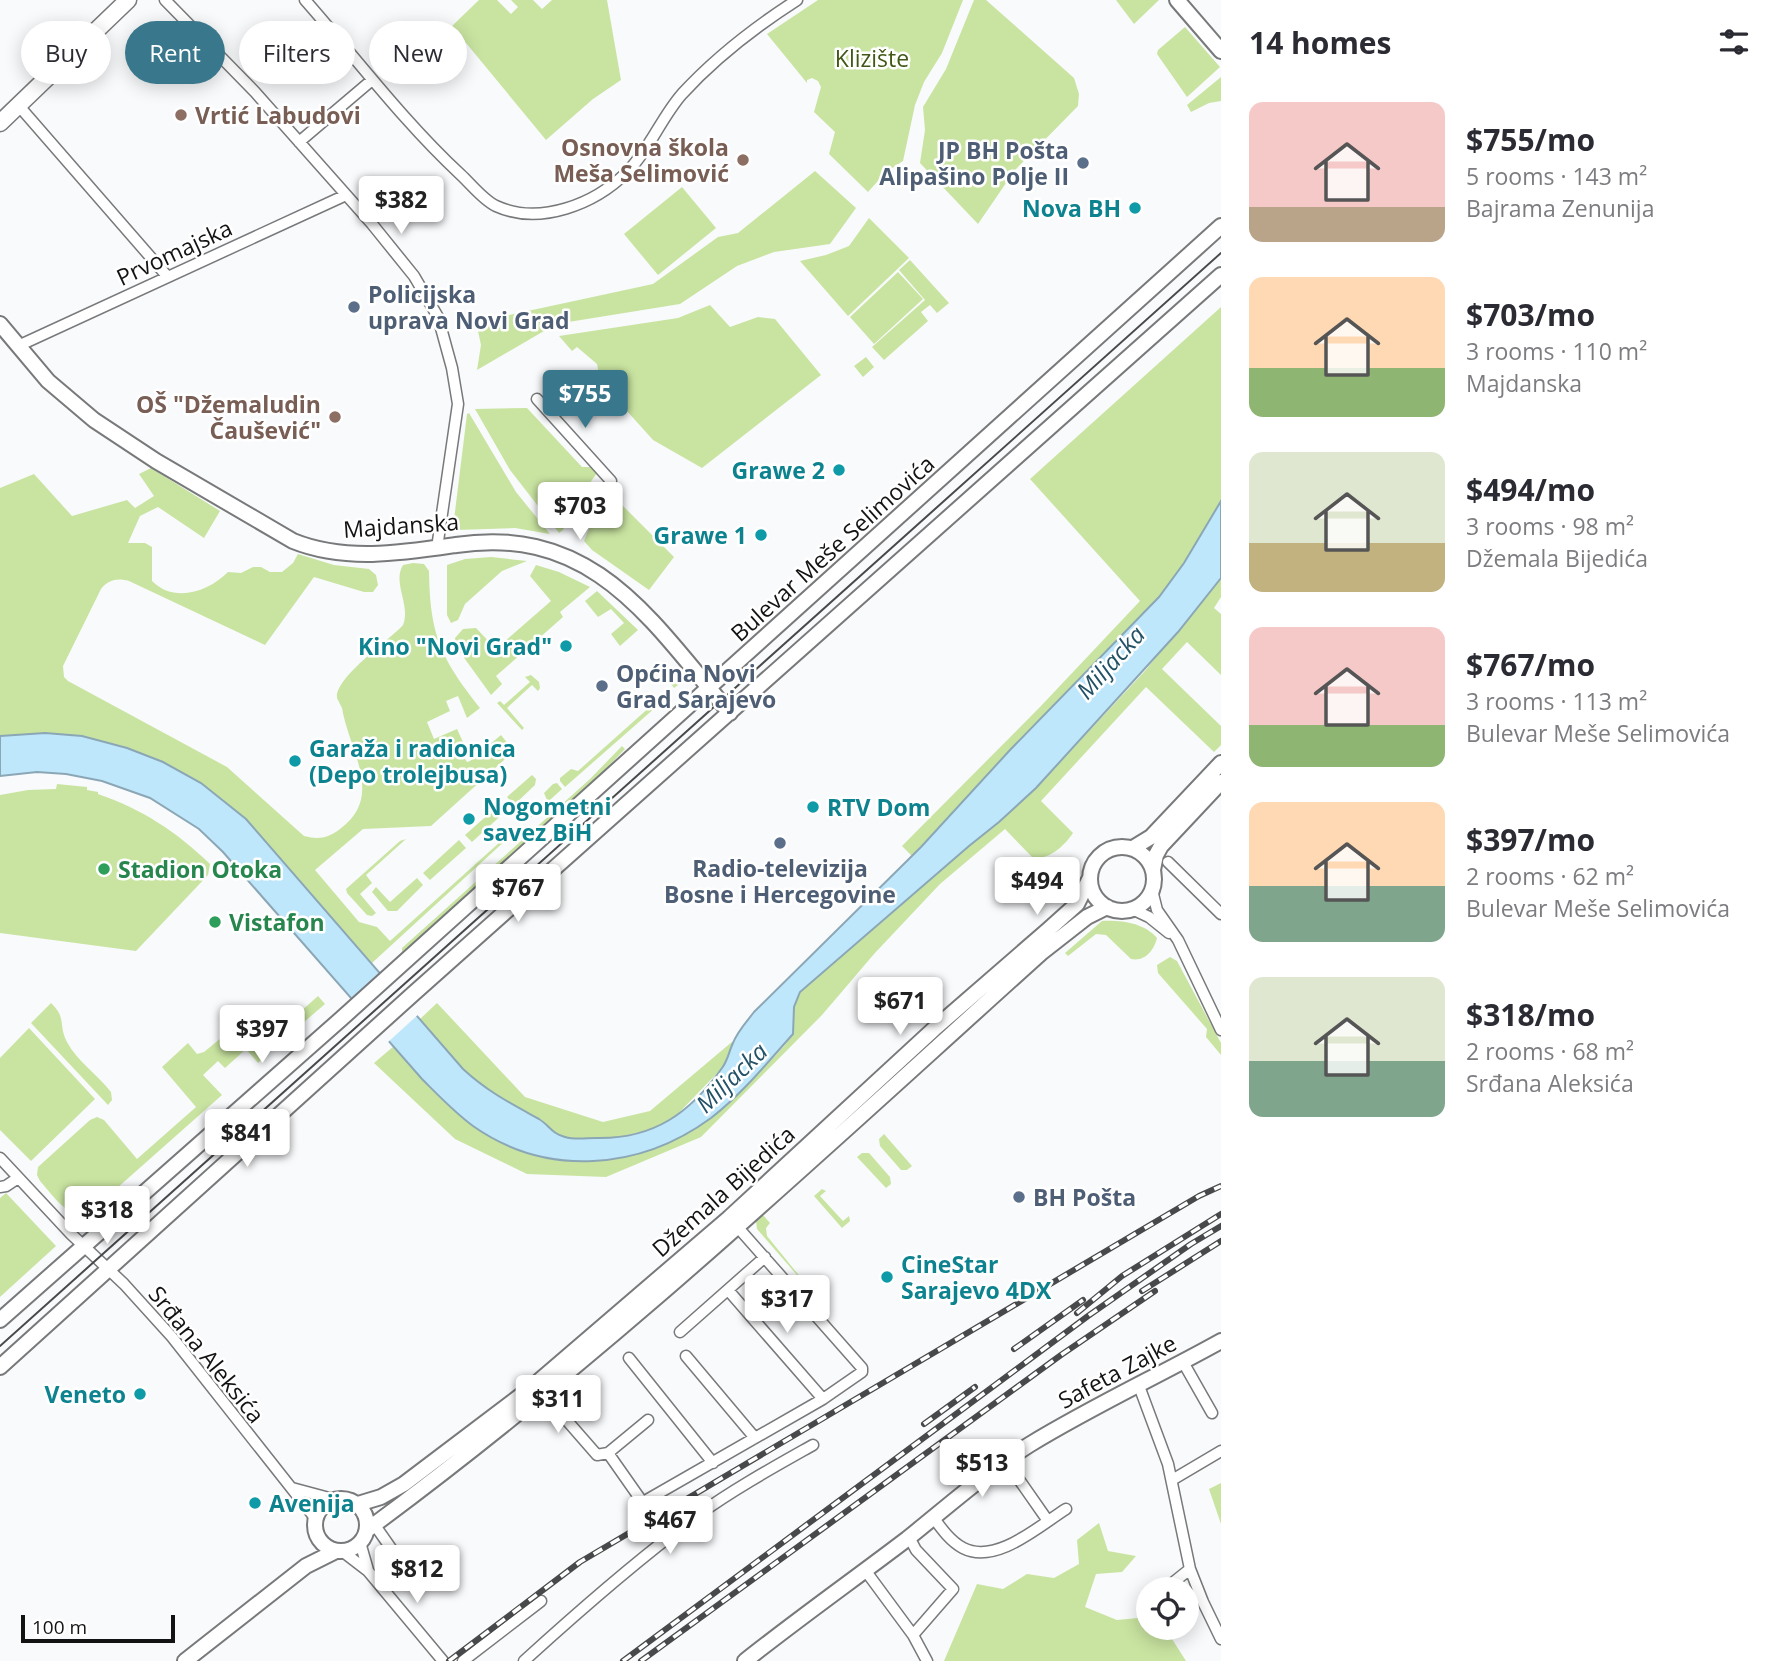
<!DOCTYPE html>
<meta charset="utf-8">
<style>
body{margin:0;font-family:"Open Sans",sans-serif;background:#f7f7f7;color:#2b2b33;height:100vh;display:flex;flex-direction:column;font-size:26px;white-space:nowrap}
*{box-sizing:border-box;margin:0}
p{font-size:23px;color:#7c7c81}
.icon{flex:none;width:38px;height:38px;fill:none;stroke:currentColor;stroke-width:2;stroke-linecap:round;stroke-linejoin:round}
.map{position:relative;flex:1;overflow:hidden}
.details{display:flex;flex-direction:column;background:#fff;width:560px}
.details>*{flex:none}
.banner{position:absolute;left:21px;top:21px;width:665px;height:63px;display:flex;gap:14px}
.fabs{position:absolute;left:1136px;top:1577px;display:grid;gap:14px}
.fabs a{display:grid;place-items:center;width:63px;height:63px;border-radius:50%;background:#fff;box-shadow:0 4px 18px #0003;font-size:35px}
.scale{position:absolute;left:21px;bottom:18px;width:154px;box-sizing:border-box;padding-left:7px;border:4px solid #131314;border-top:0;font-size:19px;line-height:24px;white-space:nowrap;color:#131314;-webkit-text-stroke:5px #fff;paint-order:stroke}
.price{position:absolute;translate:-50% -60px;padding:0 16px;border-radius:7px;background:#fff;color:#222;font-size:23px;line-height:46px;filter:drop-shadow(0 2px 4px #0008)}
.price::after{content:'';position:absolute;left:50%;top:42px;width:21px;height:16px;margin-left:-10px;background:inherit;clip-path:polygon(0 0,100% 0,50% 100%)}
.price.on{background:#38778c;color:#fff}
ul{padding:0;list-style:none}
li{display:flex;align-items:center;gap:21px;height:175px;padding:0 28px}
li span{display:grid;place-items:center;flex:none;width:196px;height:140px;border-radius:14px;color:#555}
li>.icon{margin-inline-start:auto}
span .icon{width:84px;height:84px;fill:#fffc;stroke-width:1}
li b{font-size:30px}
h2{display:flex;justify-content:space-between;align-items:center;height:84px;padding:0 28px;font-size:30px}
.tag{padding:0 24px;border-radius:32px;background:#fff;box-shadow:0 4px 18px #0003;font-size:24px;line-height:63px}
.tag.on{background:#38778c;color:#fff}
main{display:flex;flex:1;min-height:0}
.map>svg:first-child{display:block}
.green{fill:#c9e4a1}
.water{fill:#bfe7fb;stroke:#8ba7b6;stroke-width:2}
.pier{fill:#f9fafc}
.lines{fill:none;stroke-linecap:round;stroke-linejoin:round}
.street-casing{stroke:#78797b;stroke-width:13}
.secondary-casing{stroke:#78797b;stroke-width:18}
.primary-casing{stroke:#78797b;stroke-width:19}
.street{stroke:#fff;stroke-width:10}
.secondary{stroke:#fff;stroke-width:14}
.primary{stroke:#fff;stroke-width:16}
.tram{stroke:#48494a;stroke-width:2}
.rail-casing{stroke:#48494a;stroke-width:6}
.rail{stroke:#fff;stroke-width:3.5;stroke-dasharray:10;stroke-linecap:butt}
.education-dot{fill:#8d6e63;stroke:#fff;stroke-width:2.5}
.service-dot{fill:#5c6f8a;stroke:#fff;stroke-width:2.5}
.culture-dot{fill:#0f9aa8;stroke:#fff;stroke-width:2.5}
.leisure-dot{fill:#2e9e5b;stroke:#fff;stroke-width:2.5}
.labels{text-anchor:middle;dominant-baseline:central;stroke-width:5;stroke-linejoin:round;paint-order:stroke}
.park-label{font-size:23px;fill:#425817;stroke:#fff}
.education-label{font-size:23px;font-weight:bold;fill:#785e54;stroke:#fff;text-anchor:end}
.service-label{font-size:23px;font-weight:bold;fill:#4e5e75;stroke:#fff;text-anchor:start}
.culture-label{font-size:23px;font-weight:bold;fill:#0d838f;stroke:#fff;text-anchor:end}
.street-label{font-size:23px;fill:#131314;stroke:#fff}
.leisure-label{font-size:23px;font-weight:bold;fill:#27864d;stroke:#fff;text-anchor:start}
.water-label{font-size:24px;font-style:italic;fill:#235267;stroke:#fff}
</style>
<main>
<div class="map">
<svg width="1221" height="1661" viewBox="0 0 1221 1661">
<rect width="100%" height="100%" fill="#f9fafc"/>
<path class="green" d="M479,0h18l14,14 7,-7 -7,-7h22l9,9 10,-9h55l14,80 -28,19 -47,41 -94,-114z
M818,0h145l-21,53 -18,29 -9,23 -12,56 -17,11 -18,20 -39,-38 6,-22 -21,-20 7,-25 -3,-6 -6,-3 -5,2v3l-40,-49z
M974,0h12l88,78 5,16 -1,12 -63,64 -37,54 -58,-61 5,-33 -2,-23 23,-38z
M1116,0h43l-25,24z
M1185,27l35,40 -33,30 -30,-43 1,-4z
M1221,77v24l-12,2 -18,9 -4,-7z
M815,171l41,37 -26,36 -56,8 -37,14 -57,38 -124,20 -79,46 4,-25 -5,-23 177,-38 65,-47 20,-4z
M682,187l34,41 -58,47 -34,-41z
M869,218l40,40 -61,58 -48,-55 26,-6 23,-9z
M910,260l39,43 -12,10 -7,-8 -9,7 7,9 -44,39 -12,-13 53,-47 -26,-30z
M898,272l25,27 -49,45 -24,-27z
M710,305l20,22 28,-10 17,2 46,56 -119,93 -49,-28 -44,-49 -10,-16 -2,-11 -20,-17 -5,4 -13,-15 119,-18z
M1221,307v194l-37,62 -25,34 -149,153 -98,106 -10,-10 138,-139 100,-106 -110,-122z
M866,357l8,10 -11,10 -9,-11z
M527,408l55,59h11l4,6 -20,28 -14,29 -4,3 -49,-63 -35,-61z
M469,413l47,79 34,42 -35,-6 -58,2 -4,-2 14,-114z
M151,468l69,43 -16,27 -46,-31 -18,9 -12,27h17l7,4v34c23,23 57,10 76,-9l13,1 12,-6h8l9,5h12l11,-9 5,-9 36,11 35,4 7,6 2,10 -5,7h-9l-50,-15 -49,68 -136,-64c-11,-3 -20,-2 -28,8l-38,77 1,11 4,4 159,86 77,69c15,4 24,2 36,-7 45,-33 9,-78 2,-121 -1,-2 -4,-8 -5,-10 -2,-21 53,-58 66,-73 8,-20 -11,-42 0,-60l10,-2 11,1 5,7c1,64 11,86 51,137l-13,10 -9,-22 -12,5 4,10 -23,11 7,17 23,-10 6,13 7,7 -7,7 4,6 3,-1 31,-26 11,14 -8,11 -73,66 -68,3 -48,41 44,52 18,5 13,14 129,-116 1,2 -148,136 -126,-144 -45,-36 -38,-21 -36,-14 -45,-12 -37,-3 -45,3v-248l34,-14 38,42 55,-16 8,8 19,-12 -15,-22z
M609,499l10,3 55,55 -25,33 -57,-40 -8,-9 12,-29z
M491,557l36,4 -25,10 -37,33 -7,16 -7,3 -4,-8v-50l18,-6z
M536,565l23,7 31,15 -30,25 3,5 -67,59 6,8 -11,11 -34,-47 -2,-10 8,-9 13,-1 20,21 55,-48 -21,-25z
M1221,578v19l-7,11 7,6v61l-34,-33 -25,27 59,57v19l-7,7 -68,-65 -105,114 32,32c-9,13 -22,25 -39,26l-29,-30 -65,55 -66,70 -52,61 -121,122 -95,40 -79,-3 -72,-35 -81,-76 20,-17c24,28 48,58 79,79 80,58 183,43 254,-22 12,-10 62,-58 66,-70 2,-7 -1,-18 1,-26 1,-5 4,-10 6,-15l169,-146 30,-24 37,-34 108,-116z
M597,591l41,39 -18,16 -9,-12 13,-11 -13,-14 -13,8 -13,-16z
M664,661l15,18 -1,6 -4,3 -11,-15 -2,1 -4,-5z
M531,675l8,7 1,6 -2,3 -6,-6 -25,23 17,20 -2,2 -25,-27 3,-2 4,4 26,-23 -5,-5z
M661,697l3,3 -99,87 -5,-6v-3l11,-9 7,2z
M622,746l3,3 -25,26 -198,180v-7l188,-169z
M532,775l4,4 -1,6 -21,20 -7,-8z
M557,783l5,6 -35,32 -1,-2 21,-19 -3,-7 9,-9z
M57,784l30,3v3l11,2v2c44,15 79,38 112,70l-2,11 -72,76 -136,-18v-138l28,-5 28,-1z
M500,804l6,7 -34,31 -7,-7z
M406,839l-40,36 6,8 -12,11 16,19 -4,3 -5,-1 -20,-22 -1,-4 54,-48z
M459,840l7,8 -36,32 -7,-7z
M417,878l6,7 -26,26h-9l-16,-19 4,-5 14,15z
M1102,921c20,-1 42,2 55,17 -3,12 -12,24 -26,21l-25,-24 -10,-1 -28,22 -3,-3z
M1170,957l7,4 44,82v12l-15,-18 1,-8 -49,-56 -1,-8z
M318,996l7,8 -43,37 -1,-6 4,-3 -3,-4z
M51,1003c16,15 7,22 16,39 10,19 31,33 44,50l1,8 -4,5 -77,-82z
M437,1003l88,94 78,25 47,-11 83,-70 -9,25 -53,55 -23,9 -31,8h-49l-15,-5 -11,-13 -29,-14 -31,-19 -19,-18 -43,-50z
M249,1015l24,27 1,6 -16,15 -12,-14 -21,19 -7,-7 -15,14 19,20 -132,117c-21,10 -38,-18 -50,-31l-3,-6 1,-8 52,-47 7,-3 7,3 33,39 59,-52 -34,-40 26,-24 9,11 7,-2z
M29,1028l66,71 -64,62 -31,-31v-72z
M884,1134l28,32 -5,4h-6l-21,-24 -1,-7z
M862,1153h7l21,24 1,7 -5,4 -29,-31z
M822,1189l4,2 -6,5 23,25 6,-5 1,5 -8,7 -28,-32z
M6,1193l50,53 -56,51v-99z
M763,1215l7,8 -4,5 1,8 56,69 -66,-76 -1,-8z
M1221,1483v41l-12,-35z
M1099,1523l9,28 28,5 -14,16 -26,2 -11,33 32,13 31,-3v11h17l21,33h-242l33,-77 26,5 24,-15 27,4 25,-14 -2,-24z"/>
<path class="water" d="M1221,501v77l-43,54 -142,156 -37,34 -30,24 -169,146 -6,15 -1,27c-26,29 -51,60 -82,84 -71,52 -164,60 -238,8 -19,-14 -35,-31 -51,-47l-199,-227 -24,-23 -49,-31 -48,-17 -36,-7 -29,-2 -37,4v-40l45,-3 37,3 45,12 36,14 38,21 45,36 217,250c25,23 47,34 76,50 10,6 13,15 26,18 10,3 21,1 32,1 57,1 93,-25 125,-70 6,-8 7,-17 11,-25 4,-11 14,-22 21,-31l167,-165 89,-97 149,-153 25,-34z"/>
<path class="pier" d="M383,971l37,42 -33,30 -37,-42z"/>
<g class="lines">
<defs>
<path id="street" d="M165,0l90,92 117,132 42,52 24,41 14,51 6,36 -21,144
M305,0c51,58 98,121 155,174 11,10 23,26 36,32 44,20 99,-2 131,-34 23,-23 34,-54 55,-78 34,-37 73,-67 115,-94
M19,106l148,170
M299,142l73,-62
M18,346l328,-151
M537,399l74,82
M1168,862l53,52
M1152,890l5,20 21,30 43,90
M1132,909l17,8 20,16
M0,1158l71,76 53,50 48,53 143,181
M0,1187l6,-1 12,-8
M728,1290l95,109
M680,1332l85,-75
M686,1356l69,82
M629,1358l84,105
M1183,1362l29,51
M1139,1386l29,78 22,105 13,33 18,37
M542,1392l55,63 11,-2 40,-33
M608,1453l33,47 4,1 178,-102 39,-27v-4l-128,-145
M1006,1461l42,60
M1172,1480l49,-29
M292,1488l41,11
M933,1517c8,11 17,24 30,31 33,17 76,-22 103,-39
M374,1524l28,40
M909,1537l7,13 37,39 -40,46
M360,1542l8,28
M342,1551l26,20 75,90
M865,1570l48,65 14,26
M1165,1589l25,-20
M463,1661l78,-60
M524,1661c56,-51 113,-101 174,-146 36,-26 76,-48 115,-70"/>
<path id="secondary" d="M1177,0l44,51
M0,324l48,57 46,39 62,41 137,80c52,21 109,12 163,4 138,-21 196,77 274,168
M1090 879a32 32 0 1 1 64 0a32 32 0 1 1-64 0Z
M1133,848l18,-11 70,-74
M1153,870l3,-15 5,-9 60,-64
M0,1320l341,-301 880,-793
M0,1367l413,-373 808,-719
M315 1525a26 26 0 1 1 52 0a26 26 0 1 1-52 0Z
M358,1504l23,-7 23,-13 128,-97 197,-169 205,-189 114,-99 29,-26 13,-26
M367,1530c238,-175 454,-379 674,-577l46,-36 20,-10
M185,1661l121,-95 30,-15
M745,1661c53,-42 108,-81 162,-122 40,-32 78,-66 122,-94 62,-38 129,-69 192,-104"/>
<path id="primary" d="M0,123l128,-123"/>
</defs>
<use href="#street" class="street-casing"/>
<use href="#secondary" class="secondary-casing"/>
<use href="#primary" class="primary-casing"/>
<use href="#street" class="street"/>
<use href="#secondary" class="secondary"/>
<use href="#primary" class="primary"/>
<path class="tram" d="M0,1346l1221,-1093"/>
<defs>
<path id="rail" d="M1142,1291l79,-50
M1077,1313l45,-37 99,-62
M1014,1349l69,-49
M924,1424l51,-37
M449,1661l131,-99 619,-366 22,-10
M623,1661l465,-345 103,-72 30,-18
M641,1661l420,-306 94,-64"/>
</defs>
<use href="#rail" class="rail-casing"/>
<use href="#rail" class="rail"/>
</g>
<g class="education-dot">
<circle cx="181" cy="115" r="7"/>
<circle cx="743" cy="160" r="7"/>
<circle cx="335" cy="417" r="7"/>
</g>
<g class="service-dot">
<circle cx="1083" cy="163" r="7"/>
<circle cx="354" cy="307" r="7"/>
<circle cx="602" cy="686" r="7"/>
<circle cx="780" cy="843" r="7"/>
<circle cx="1019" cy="1197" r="7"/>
</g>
<g class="culture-dot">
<circle cx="1135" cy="208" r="7"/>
<circle cx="839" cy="470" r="7"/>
<circle cx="761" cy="535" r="7"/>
<circle cx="566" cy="646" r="7"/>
<circle cx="295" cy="761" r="7"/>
<circle cx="813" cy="807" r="7"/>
<circle cx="469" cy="819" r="7"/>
<circle cx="887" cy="1277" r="7"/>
<circle cx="140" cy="1394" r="7"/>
<circle cx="255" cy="1503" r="7"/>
</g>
<g class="leisure-dot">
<circle cx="104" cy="869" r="7"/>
<circle cx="215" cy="922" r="7"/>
</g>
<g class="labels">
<g class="park-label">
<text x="872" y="58">Klizište</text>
</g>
<g class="education-label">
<text x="195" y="115" text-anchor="start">Vrtić Labudovi</text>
<text x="729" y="147">Osnovna škola<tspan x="729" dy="26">Meša Selimović</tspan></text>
<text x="321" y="404">OŠ "Džemaludin<tspan x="321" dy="26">Čaušević"</tspan></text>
</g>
<g class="service-label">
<text x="1069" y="150" text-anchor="end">JP BH Pošta<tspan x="1069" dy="26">Alipašino Polje II</tspan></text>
<text x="368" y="294">Policijska<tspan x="368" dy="26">uprava Novi Grad</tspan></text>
<text x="616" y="673">Općina Novi<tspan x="616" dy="26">Grad Sarajevo</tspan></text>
<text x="780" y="868" text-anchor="middle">Radio-televizija<tspan x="780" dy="26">Bosne i Hercegovine</tspan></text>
<text x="1033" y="1197">BH Pošta</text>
</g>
<g class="culture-label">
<text x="1121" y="208">Nova BH</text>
<text x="825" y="470">Grawe 2</text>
<text x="747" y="535">Grawe 1</text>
<text x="552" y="646">Kino "Novi Grad"</text>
<text x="309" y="748" text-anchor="start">Garaža i radionica<tspan x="309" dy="26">(Depo trolejbusa)</tspan></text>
<text x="483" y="806" text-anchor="start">Nogometni<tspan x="483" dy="26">savez BiH</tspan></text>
<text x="827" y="807" text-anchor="start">RTV Dom</text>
<text x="901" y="1264" text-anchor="start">CineStar<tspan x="901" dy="26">Sarajevo 4DX</tspan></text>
<text x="126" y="1394">Veneto</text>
<text x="269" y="1503" text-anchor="start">Avenija</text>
</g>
<g class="street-label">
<text transform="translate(174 252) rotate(-25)">Prvomajska</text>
<text transform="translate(401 525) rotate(-4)">Majdanska</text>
<text transform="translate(832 548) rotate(-42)">Bulevar Meše Selimovića</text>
<text transform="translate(723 1191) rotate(-42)">Džemala Bijedića</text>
<text transform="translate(207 1354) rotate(51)">Srđana Aleksića</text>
<text transform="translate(1117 1371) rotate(-28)">Safeta Zajke</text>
</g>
<g class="leisure-label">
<text x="118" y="869">Stadion Otoka</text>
<text x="229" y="922">Vistafon</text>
</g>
<g class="water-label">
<text transform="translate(1110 662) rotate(-48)">Miljacka</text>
<text transform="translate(731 1077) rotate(-44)">Miljacka</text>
</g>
</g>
</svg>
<div class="fabs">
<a><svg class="icon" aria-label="locate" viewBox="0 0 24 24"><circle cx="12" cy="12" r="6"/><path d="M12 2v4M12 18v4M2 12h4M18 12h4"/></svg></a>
</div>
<div class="scale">100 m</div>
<b class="price" style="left:401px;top:236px">$382</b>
<b class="price on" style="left:585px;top:430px">$755</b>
<b class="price" style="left:580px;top:542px">$703</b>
<b class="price" style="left:1037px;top:917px">$494</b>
<b class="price" style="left:518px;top:924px">$767</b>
<b class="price" style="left:900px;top:1037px">$671</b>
<b class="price" style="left:262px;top:1065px">$397</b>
<b class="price" style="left:247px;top:1169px">$841</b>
<b class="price" style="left:107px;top:1246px">$318</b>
<b class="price" style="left:787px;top:1335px">$317</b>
<b class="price" style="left:558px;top:1435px">$311</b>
<b class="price" style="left:982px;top:1499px">$513</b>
<b class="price" style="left:670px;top:1556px">$467</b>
<b class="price" style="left:417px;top:1605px">$812</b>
<div class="banner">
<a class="tag">Buy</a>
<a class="tag on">Rent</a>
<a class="tag">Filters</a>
<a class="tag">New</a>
</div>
</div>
<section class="details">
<h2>14 homes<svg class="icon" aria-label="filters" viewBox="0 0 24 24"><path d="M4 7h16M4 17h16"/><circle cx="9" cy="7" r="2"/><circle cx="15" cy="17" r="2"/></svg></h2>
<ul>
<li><span style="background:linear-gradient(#f6c9c9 75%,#b9a48a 0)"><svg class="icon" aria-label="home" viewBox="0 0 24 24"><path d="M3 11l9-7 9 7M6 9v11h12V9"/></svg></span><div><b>$755/mo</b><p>5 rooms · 143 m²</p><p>Bajrama Zenunija</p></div></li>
<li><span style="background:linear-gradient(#ffd9b3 65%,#8fb573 0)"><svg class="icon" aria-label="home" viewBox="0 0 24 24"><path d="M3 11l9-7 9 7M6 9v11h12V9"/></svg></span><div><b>$703/mo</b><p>3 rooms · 110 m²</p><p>Majdanska</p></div></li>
<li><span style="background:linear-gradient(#dfe7d0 65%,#c2b280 0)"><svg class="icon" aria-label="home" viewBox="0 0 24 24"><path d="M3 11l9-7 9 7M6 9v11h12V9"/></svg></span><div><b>$494/mo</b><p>3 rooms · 98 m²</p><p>Džemala Bijedića</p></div></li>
<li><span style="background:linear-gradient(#f6c9c9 70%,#8fb573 0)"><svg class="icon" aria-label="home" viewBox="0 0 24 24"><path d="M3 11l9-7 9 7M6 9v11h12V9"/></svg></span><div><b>$767/mo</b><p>3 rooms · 113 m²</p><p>Bulevar Meše Selimovića</p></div></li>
<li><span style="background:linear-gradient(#ffd9b3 60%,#7fa58c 0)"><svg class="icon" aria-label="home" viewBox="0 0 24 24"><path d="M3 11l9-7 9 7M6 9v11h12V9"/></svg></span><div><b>$397/mo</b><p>2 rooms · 62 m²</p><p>Bulevar Meše Selimovića</p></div></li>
<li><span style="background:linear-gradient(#dfe7d0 60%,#7fa58c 0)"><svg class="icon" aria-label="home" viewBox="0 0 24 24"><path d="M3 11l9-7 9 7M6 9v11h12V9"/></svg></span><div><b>$318/mo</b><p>2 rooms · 68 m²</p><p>Srđana Aleksića</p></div></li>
</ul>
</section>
</main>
